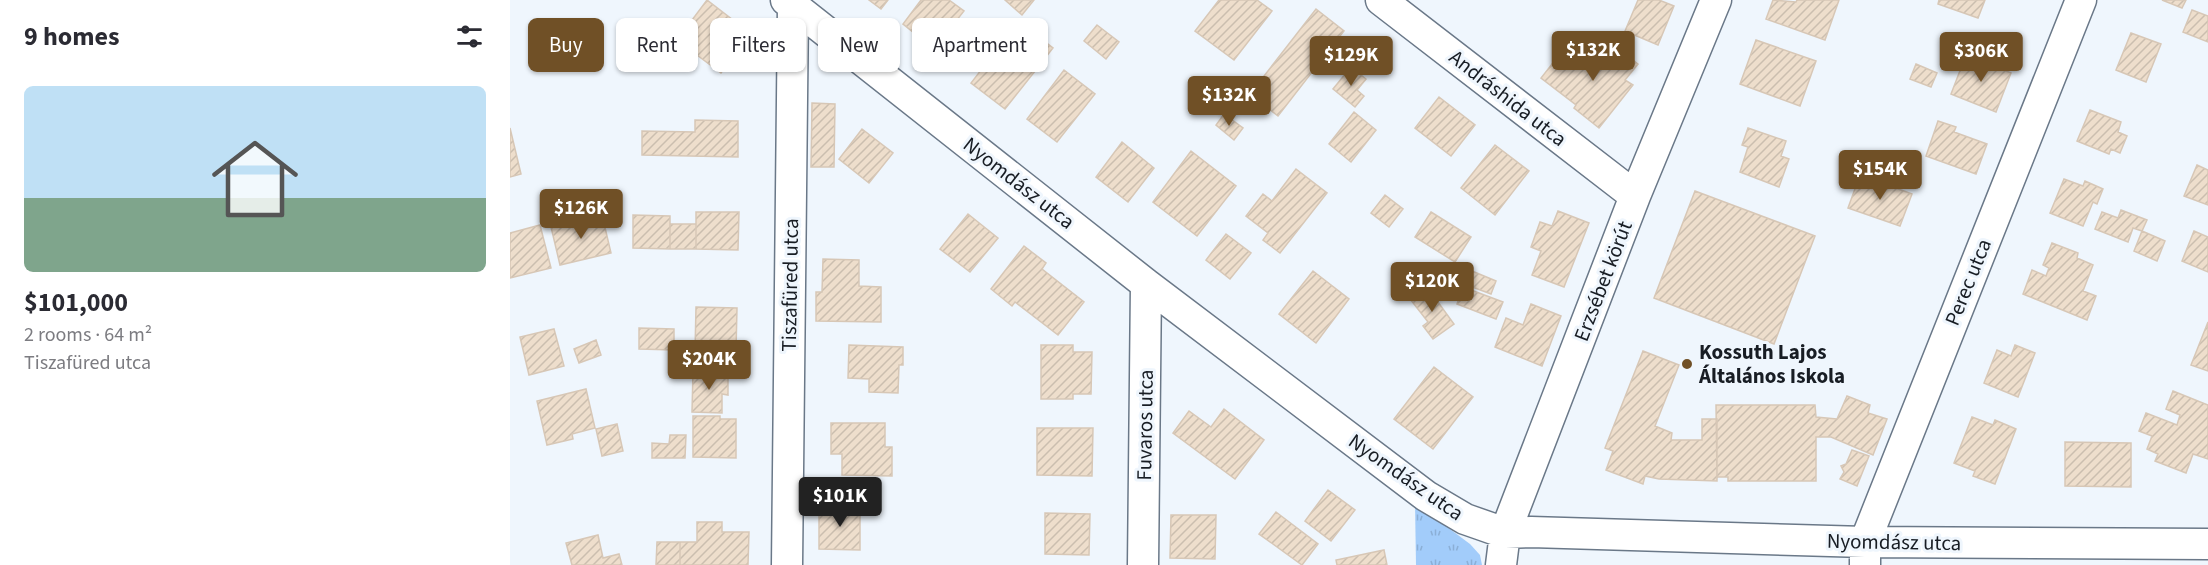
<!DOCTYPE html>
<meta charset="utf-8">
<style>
body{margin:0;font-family:"Source Sans 3",sans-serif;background:#f2f2f3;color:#2b2b33;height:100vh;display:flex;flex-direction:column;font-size:22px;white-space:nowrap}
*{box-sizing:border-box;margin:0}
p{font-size:20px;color:#7c7c81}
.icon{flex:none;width:33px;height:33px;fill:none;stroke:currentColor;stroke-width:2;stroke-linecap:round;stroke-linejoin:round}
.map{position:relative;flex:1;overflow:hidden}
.side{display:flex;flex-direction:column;background:#fff;width:510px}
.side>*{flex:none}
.hud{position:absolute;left:18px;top:18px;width:570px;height:54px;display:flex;gap:12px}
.price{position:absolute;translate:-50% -51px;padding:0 14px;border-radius:6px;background:#705026;color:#fff;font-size:20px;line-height:39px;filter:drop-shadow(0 2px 3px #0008)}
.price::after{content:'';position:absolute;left:50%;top:36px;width:18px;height:14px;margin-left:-9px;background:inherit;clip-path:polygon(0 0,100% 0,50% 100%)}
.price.on{background:#222;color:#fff}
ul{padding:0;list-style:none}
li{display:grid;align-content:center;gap:12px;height:318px;padding:0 24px}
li+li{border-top:2px solid #e1e1e2}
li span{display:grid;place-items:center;height:186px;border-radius:9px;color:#555}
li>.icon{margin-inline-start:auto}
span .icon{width:108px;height:108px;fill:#fffc;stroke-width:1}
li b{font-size:26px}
h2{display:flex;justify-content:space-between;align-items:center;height:72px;padding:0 24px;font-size:26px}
.tag{padding:0 21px;border-radius:9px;background:#fff;box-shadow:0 2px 4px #0004;font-size:21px;line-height:54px}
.tag.on{background:#705026;color:#fff}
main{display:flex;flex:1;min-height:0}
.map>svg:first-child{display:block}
.grass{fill:url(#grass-tufts)}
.building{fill:url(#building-hatch);stroke:#d7c7b6;stroke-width:1.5}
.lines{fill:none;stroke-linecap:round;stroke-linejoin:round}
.street-casing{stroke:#6a7888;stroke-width:33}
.street{stroke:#fff;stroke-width:30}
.poi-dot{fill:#705026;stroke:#eff6fd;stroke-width:2}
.labels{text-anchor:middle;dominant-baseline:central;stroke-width:6;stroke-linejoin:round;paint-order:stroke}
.street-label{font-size:21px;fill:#181d24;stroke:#eff6fd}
.poi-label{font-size:21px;font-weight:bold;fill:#181d24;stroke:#eff6fd;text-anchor:start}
</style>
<main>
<section class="side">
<h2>9 homes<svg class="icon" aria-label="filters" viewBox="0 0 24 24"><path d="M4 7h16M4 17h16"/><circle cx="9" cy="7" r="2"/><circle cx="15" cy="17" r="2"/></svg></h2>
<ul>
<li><span style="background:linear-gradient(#bfe0f5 60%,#7fa58c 0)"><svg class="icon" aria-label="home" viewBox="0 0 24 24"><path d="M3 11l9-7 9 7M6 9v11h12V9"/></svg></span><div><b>$101,000</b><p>2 rooms · 64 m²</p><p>Tiszafüred utca</p></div></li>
</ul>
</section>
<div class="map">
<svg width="1698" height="565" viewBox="0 0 1698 565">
<defs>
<pattern id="grass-tufts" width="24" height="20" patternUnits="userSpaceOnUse" patternTransform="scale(1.5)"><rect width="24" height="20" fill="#a2ccfa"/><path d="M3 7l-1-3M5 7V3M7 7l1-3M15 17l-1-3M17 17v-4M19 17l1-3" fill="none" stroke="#8bafd6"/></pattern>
<pattern id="building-hatch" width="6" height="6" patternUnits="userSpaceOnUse" patternTransform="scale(1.5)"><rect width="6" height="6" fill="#eedecc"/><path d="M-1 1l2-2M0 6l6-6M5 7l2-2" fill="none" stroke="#cbbeaf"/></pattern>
</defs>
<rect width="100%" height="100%" fill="#eff6fd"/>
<path class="grass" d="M905,503l55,41 10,11 2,10h-66z"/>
<path class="building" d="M197,0l35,27 -8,12 8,6 -21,28 -44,-33z
M359,0h19l-7,9z
M411,0h28l15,11 -30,38 -31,-25z
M495,0h29l-12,15z
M709,0h38l15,11 -38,49 -39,-29z
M1128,0h21l15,6 -16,39 -33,-14z
M1263,0l23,2 1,-2h42l-14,40 -59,-21z
M1429,0h46l-7,18 -40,-14z
M1652,0h24l-4,8z
M806,9l28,22 -66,85 -28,-22z
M1682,10l16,6v26l-25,-10z
M508,21l35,27 -14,18 -35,-27z
M587,25l22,17 -13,17 -22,-18z
M1621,33l30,11 -15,38 -30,-12z
M495,39l34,27 -34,43 -34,-26z
M1246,40l60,21 -16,45 -60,-22z
M1103,44l25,20 -13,16 8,5 -34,43 -25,-20 2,-3 -35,-27 22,-28 21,16 7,-10 8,6z
M1456,55l45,18 -15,39 -45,-18z
M1406,64l21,9 -6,14 -21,-8z
M841,67l15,12 -9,11 7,6 -9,11 -22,-18z
M554,70l31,24 -38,48 -30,-23z
M929,97l36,28 -24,31 -36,-28z
M302,103l23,1 -1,63h-23z
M1580,110l31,12 -3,10 9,4 -7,17 -9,-4 -2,5 -32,-13z
M844,112l22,18 -25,32 -22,-18z
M714,114l19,14 -9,12 -18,-15z
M185,120l43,1v36l-96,-2v-24l53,1z
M1428,121l18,6 -2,5 33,12 -11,30 -50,-18z
M0,128l11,46 -11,3z
M1238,128l38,13 -5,15 8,3 -10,28 -39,-15 8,-25 -6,-2z
M352,129l31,24 -24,30 -30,-24z
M612,142l32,26 -26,34 -32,-25z
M985,145l34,26 -34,44 -34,-27z
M681,151l45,35 -39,50 -44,-34z
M1687,165l11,5v35l-24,-9z
M786,169l31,24 -47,60 -17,-13 5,-7 -22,-17 17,-22 9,7z
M1350,175l52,19 -12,32 -52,-18z
M1554,179l19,7 2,-5 18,8 -6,15 -4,-2 -10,24 -33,-13z
M1185,191l120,45 -41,108 -120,-46z
M875,195l18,14 -14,18 -18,-14z
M1611,210l26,10 -5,11 -9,-3 -5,14 -33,-13 7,-17 16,6z
M1048,211l31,12 -25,64 -32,-12 9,-24 -10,-4 9,-25 12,4z
M186,212h43l-1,38 -42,-1z
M921,212l40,25 -16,25 -40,-25z
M458,214l30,24 -28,34 -30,-23z
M92,215l9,38 -51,12 -9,-38z
M123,215l37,1v33l-37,-1z
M160,224h26v25h-26z
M30,225l11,43 -41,10v-45z
M1632,231l23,10 -8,20 -23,-10z
M1684,231l14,6v35l-26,-11z
M716,234l25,19 -21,26 -24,-19z
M1542,243l26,10 -1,5 16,7 -10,26 13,5 -9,24 -64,-26 9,-24 14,6 3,-8 -6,-3z
M514,246l22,17 -4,6 42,33 -26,33 -43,-33 -3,4 -21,-17z
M313,259l36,1v26l22,1v35l-65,-1v-29h6z
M803,271l36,28 -33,44 -37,-29z
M962,271l24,10 -5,13 -24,-9z
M917,287l27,37 -21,15 -10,-13 5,-4 -18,-23z
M953,287l40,15 -7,17 -39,-15z
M1021,304l30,12 -19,50 -47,-19 11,-29 17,7z
M186,307l41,1 -1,43h-41z
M1698,322v49l-17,-6z
M129,328l35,1v21l-35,-1z
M44,329l10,37 -35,9 -9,-38z
M86,340l5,15 -22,8 -5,-14z
M339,345l54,2v18h-4l-1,28 -29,-1v-13l-21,-1z
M531,345h32v7h19l-1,42h-18v5h-32z
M1505,345l20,8 -17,44 -34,-14 13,-33 14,6z
M1133,351l36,14 -24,61 17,7 -1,7h31v-21h15v62l-58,-2 -14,-3 -2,8 -37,-14 7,-19 -8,-3z
M924,367l39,30 -40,52 -39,-30z
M183,371l35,1v23l-6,-1v19l-30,-1z
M76,389l9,39 -23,6 1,5 -26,6 -10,-44z
M1663,391l35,14v54l-15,-5 -7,19 -31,-12 3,-7 -11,-5 5,-13 -13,-5 7,-18 31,12 3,-10 -14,-6z
M1337,396l23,9 -2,8 19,6 -14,36 -42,-18h-15v44h-88v-4h-11l-1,-72h99l1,12 21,2z
M714,409l40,31 -29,39 -62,-46 16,-22 22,16z
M183,416h27v3h16v39l-43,-1z
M1462,417l21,8 2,-5 21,9 -21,55 -22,-8 2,-5 -21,-8z
M321,423h54v24h7v29l-50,-1v-21h-11z
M107,424l6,27 -21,5 -6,-27z
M527,428h56l-1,48 -55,-1z
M160,435h16l-1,23h-33v-15l17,1z
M1555,442l66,1v44l-66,-1z
M1342,450l17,6 -12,30 -17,-7 4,-7 -3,-6 5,-2z
M818,490l27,20 -24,31 -26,-20z
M309,506l41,1v43l-41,-1z
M766,512l42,32 -16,21 -43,-31z
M535,513l45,1 -1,41 -44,-1z
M661,515h45l-1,44 -45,-1z
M187,522h25v10h27l-1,33h-68v-23h17z
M88,535l5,23 16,-4 3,11h-50l-6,-22z
M147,542h23v23h-24z
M874,550l3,15h-50l-1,-5z"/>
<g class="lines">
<defs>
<path id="street" d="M276,0l360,284 280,212 39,23 40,14 26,-1 334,10 343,2
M871,0l254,196
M277,565l6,-559
M633,565l3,-281
M991,565l4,-32 130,-337 81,-196
M1355,565v-23l216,-542"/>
</defs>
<use href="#street" class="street-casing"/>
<use href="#street" class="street"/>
</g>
<circle class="poi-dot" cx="1177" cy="364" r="6"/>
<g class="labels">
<g class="street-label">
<text transform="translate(998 98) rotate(38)">Andráshida utca</text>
<text transform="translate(509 183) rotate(38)">Nyomdász utca</text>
<text transform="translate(1093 281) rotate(-69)">Erzsébet körút</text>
<text transform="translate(1458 282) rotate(-68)">Perec utca</text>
<text transform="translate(280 285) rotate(-89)">Tiszafüred utca</text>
<text transform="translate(635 425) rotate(-89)">Fuvaros utca</text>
<text transform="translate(896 477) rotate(35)">Nyomdász utca</text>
<text transform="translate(1384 542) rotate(1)">Nyomdász utca</text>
</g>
<g class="poi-label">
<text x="1189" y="352">Kossuth Lajos<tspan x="1189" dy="24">Általános Iskola</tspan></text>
</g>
</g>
</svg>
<b class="price" style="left:1083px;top:82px">$132K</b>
<b class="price" style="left:1471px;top:83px">$306K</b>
<b class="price" style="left:841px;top:87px">$129K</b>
<b class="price" style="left:719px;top:127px">$132K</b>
<b class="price" style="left:1370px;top:201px">$154K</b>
<b class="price" style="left:71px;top:240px">$126K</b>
<b class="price" style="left:922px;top:313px">$120K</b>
<b class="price" style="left:199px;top:391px">$204K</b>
<b class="price on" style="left:330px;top:528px">$101K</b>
<div class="hud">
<a class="tag on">Buy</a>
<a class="tag">Rent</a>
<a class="tag">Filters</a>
<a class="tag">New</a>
<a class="tag">Apartment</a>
</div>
</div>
</main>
